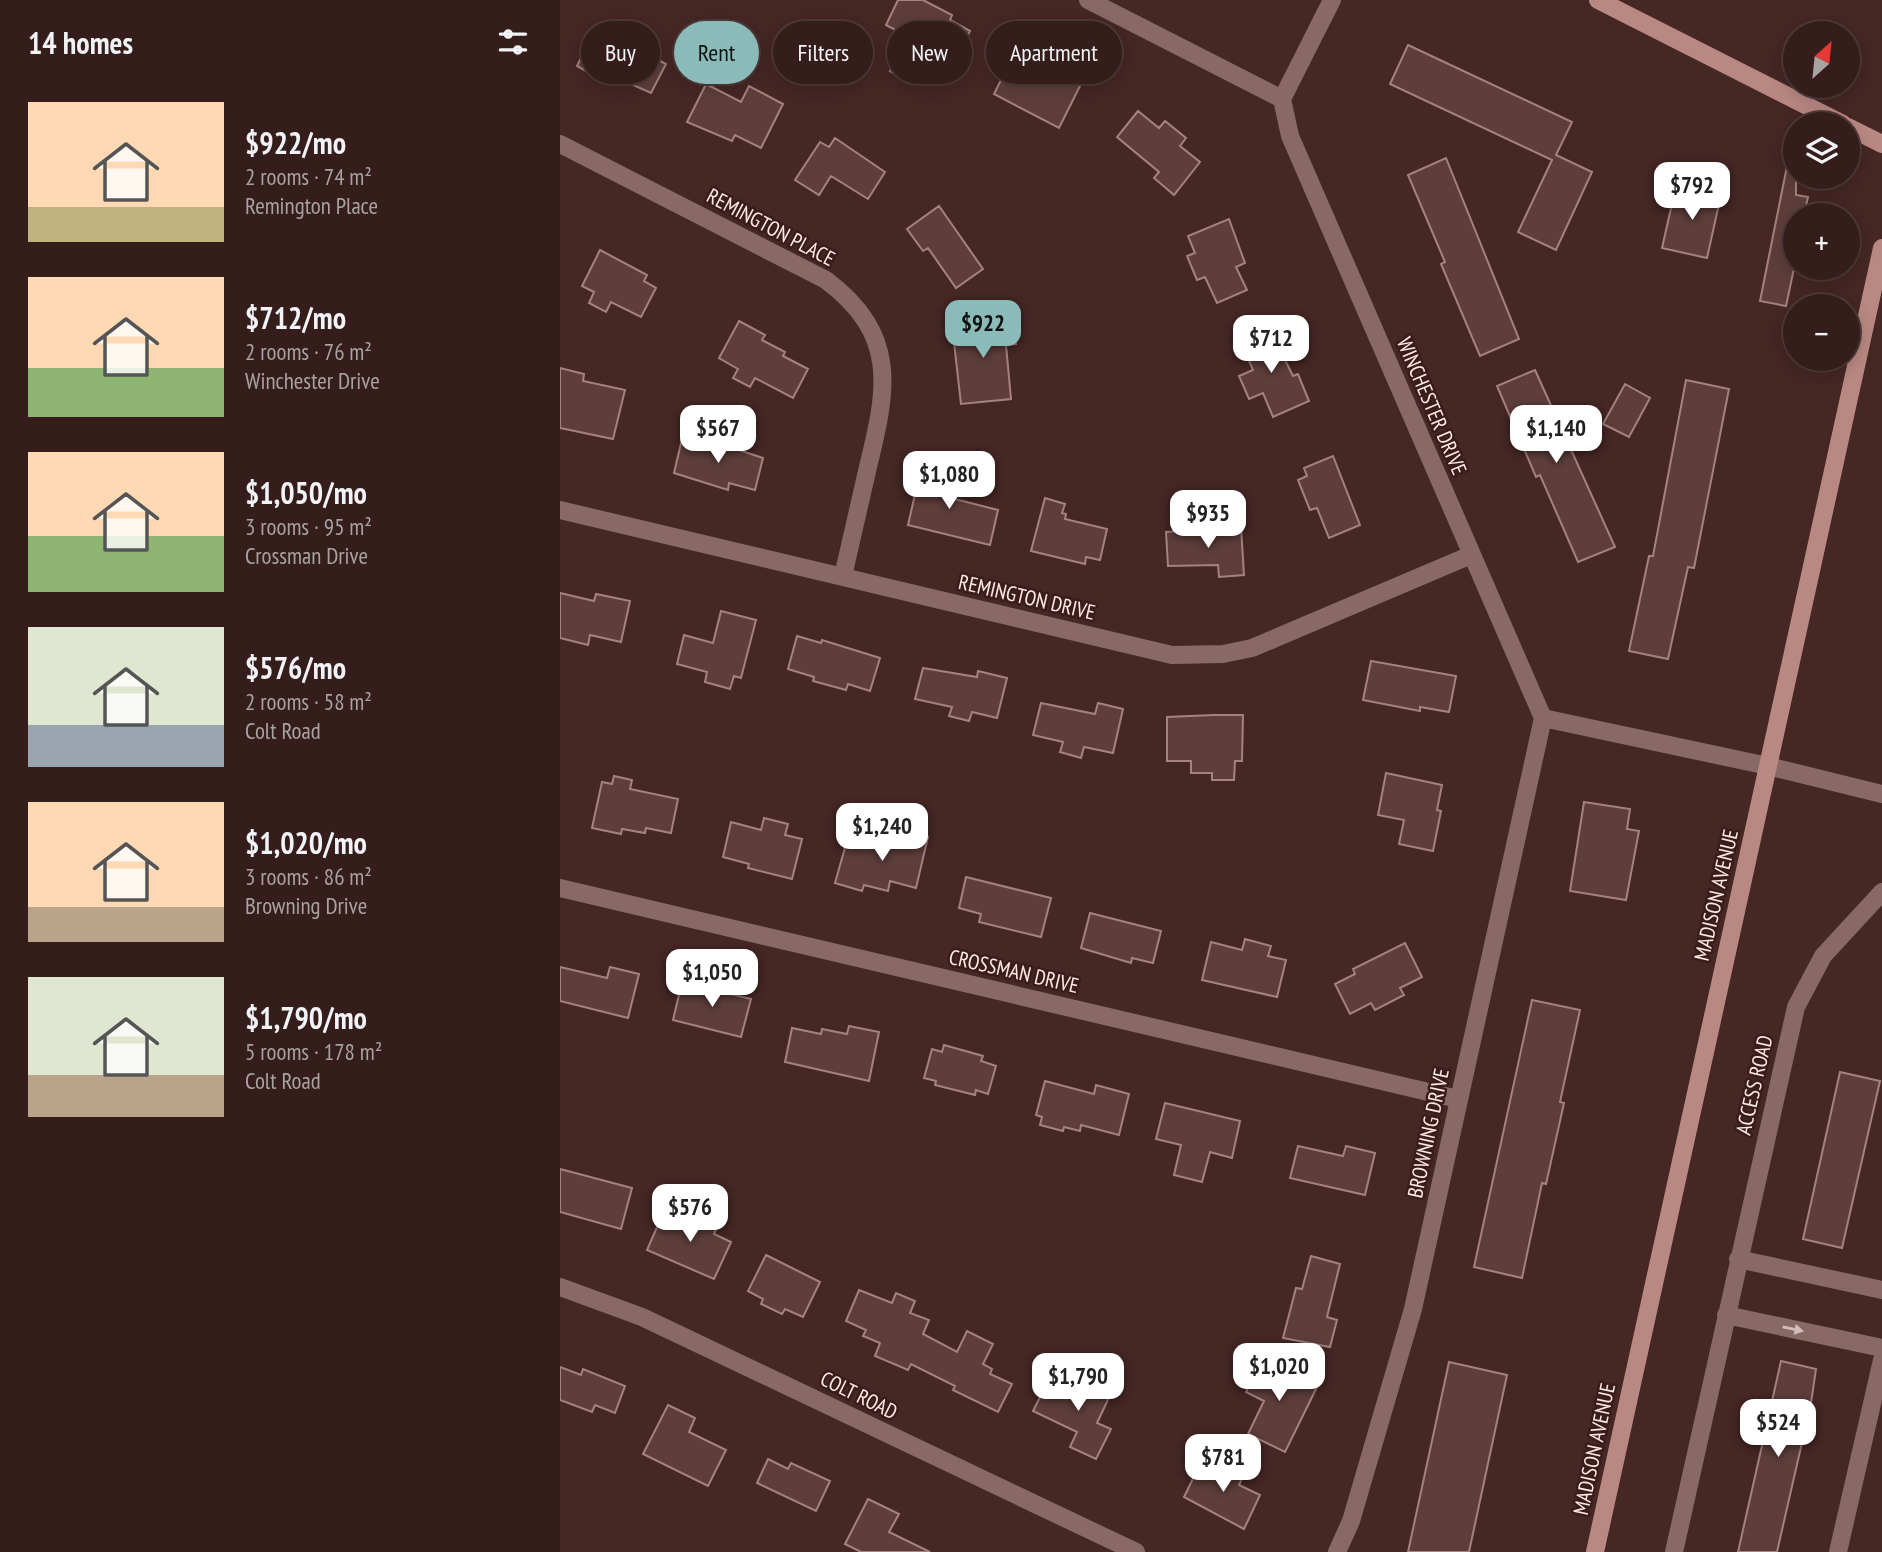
<!DOCTYPE html>
<meta charset="utf-8">
<style>
body{margin:0;font-family:"PT Sans Narrow",sans-serif;background:#3f2a28;color:#f1f3f6;height:100vh;display:flex;flex-direction:column;font-size:26px;white-space:nowrap}
*{box-sizing:border-box;margin:0}
p{font-size:23px;color:#a9a2a3}
.icon{flex:none;width:38px;height:38px;fill:none;stroke:currentColor;stroke-width:2;stroke-linecap:round;stroke-linejoin:round}
.map{position:relative;flex:1;overflow:hidden}
.side{display:flex;flex-direction:column;background:#341d1b;width:560px}
.side>*{flex:none}
.hud{position:absolute;left:21px;top:21px;width:665px;height:63px;display:flex;gap:14px}
.needle{width:46px;rotate:27deg}
.fabs{position:absolute;left:1223px;top:21px;display:grid;gap:14px}
.fabs a{display:grid;place-items:center;width:77px;height:77px;border-radius:50%;background:#341d1b;box-shadow:0 4px 18px #0003,0 0 0 2px #4e3b3a;font-size:35px}
.price{position:absolute;translate:-50% -60px;padding:0 16px;border-radius:14px;background:#fff;color:#222;font-size:23px;line-height:46px;filter:drop-shadow(0 2px 4px #0008)}
.price::after{content:'';position:absolute;left:50%;top:42px;width:21px;height:16px;margin-left:-10px;background:inherit;clip-path:polygon(0 0,100% 0,50% 100%)}
.price.selected{background:#8bbbb9;color:#111}
ul{padding:0;list-style:none}
li{display:flex;align-items:center;gap:21px;height:175px;padding:0 28px}
li span{display:grid;place-items:center;flex:none;width:196px;height:140px;border-radius:0px;color:#555}
li>.icon{margin-inline-start:auto}
span .icon{width:84px;height:84px;fill:#fffc;stroke-width:1}
li b{font-size:30px}
h2{display:flex;justify-content:space-between;align-items:center;height:84px;padding:0 28px;font-size:30px}
.chip{padding:0 24px;border-radius:32px;background:#341d1b;box-shadow:0 4px 18px #0003,0 0 0 2px #4e3b3a;font-size:24px;line-height:63px}
.chip.selected{background:#8bbbb9;color:#111}
main{display:flex;flex:1;min-height:0}
.map>svg:first-child{display:block}
.building{fill:#5e3e3b;stroke:#a6827e;stroke-width:2}
.lines{fill:none;stroke-linecap:round;stroke-linejoin:round}
.street{stroke:#886965;stroke-width:18}
.secondary{stroke:#ba8882;stroke-width:18}
.oneway{fill:#d4bcb9}
.labels{text-anchor:middle;dominant-baseline:central;stroke-width:5;stroke-linejoin:round;paint-order:stroke}
.street-label{font-size:21px;fill:#fde8e6;stroke:#3a1d1b}
</style>
<main>
<section class="side">
<h2>14 homes<svg class="icon" aria-label="filters" viewBox="0 0 24 24"><path d="M4 7h16M4 17h16"/><circle cx="9" cy="7" r="2"/><circle cx="15" cy="17" r="2"/></svg></h2>
<ul>
<li><span style="background:linear-gradient(#ffd9b3 75%,#c2b280 0)"><svg class="icon" aria-label="home" viewBox="0 0 24 24"><path d="M3 11l9-7 9 7M6 9v11h12V9"/></svg></span><div><b>$922/mo</b><p>2 rooms · 74 m²</p><p>Remington Place</p></div></li>
<li><span style="background:linear-gradient(#ffd9b3 65%,#8fb573 0)"><svg class="icon" aria-label="home" viewBox="0 0 24 24"><path d="M3 11l9-7 9 7M6 9v11h12V9"/></svg></span><div><b>$712/mo</b><p>2 rooms · 76 m²</p><p>Winchester Drive</p></div></li>
<li><span style="background:linear-gradient(#ffd9b3 60%,#8fb573 0)"><svg class="icon" aria-label="home" viewBox="0 0 24 24"><path d="M3 11l9-7 9 7M6 9v11h12V9"/></svg></span><div><b>$1,050/mo</b><p>3 rooms · 95 m²</p><p>Crossman Drive</p></div></li>
<li><span style="background:linear-gradient(#dfe7d0 70%,#9aa5b1 0)"><svg class="icon" aria-label="home" viewBox="0 0 24 24"><path d="M3 11l9-7 9 7M6 9v11h12V9"/></svg></span><div><b>$576/mo</b><p>2 rooms · 58 m²</p><p>Colt Road</p></div></li>
<li><span style="background:linear-gradient(#ffd9b3 75%,#b9a48a 0)"><svg class="icon" aria-label="home" viewBox="0 0 24 24"><path d="M3 11l9-7 9 7M6 9v11h12V9"/></svg></span><div><b>$1,020/mo</b><p>3 rooms · 86 m²</p><p>Browning Drive</p></div></li>
<li><span style="background:linear-gradient(#dfe7d0 70%,#b9a48a 0)"><svg class="icon" aria-label="home" viewBox="0 0 24 24"><path d="M3 11l9-7 9 7M6 9v11h12V9"/></svg></span><div><b>$1,790/mo</b><p>5 rooms · 178 m²</p><p>Colt Road</p></div></li>
</ul>
</section>
<div class="map">
<svg width="1322" height="1552" viewBox="0 0 1322 1552">
<rect width="100%" height="100%" fill="#452724"/>
<path class="building" d="M338,0h25l29,15 -2,5 20,11 -15,30 -32,-17 -19,35 -14,-8 17,-35 -21,-11z
M36,28l70,36 -15,29 -47,-21 -3,7 -24,-13z
M848,45l164,77 -16,33 36,17 -36,78 -38,-18 34,-72 -162,-76z
M449,64l44,17 5,-9 23,12 -22,44 -65,-34z
M146,84l35,18 8,-16 34,18 -22,44 -26,-13 -3,6 -45,-19z
M578,111l21,17 6,-7 21,17 -6,8 20,16 -26,33 -20,-17 5,-6 -42,-35z
M275,138l50,34 -17,27 -37,-23 -12,19 -24,-15 25,-38 9,5z
M886,158l73,181 -39,17 -39,-92 4,-2 -37,-87z
M1227,166l9,1v28l12,2 -4,18h-8v44l-10,47 -26,-5z
M1116,186l45,9 -14,63 -45,-10z
M379,206l44,63 -27,19 -28,-40 -5,3 -16,-22z
M669,219l16,44 -9,4 11,23 -30,13 -12,-26 -8,3 -10,-24 8,-3 -7,-17z
M40,250l47,25 -3,6 12,7 -15,29 -30,-15 -5,10 -17,-9 5,-11 -12,-6z
M454,320l2,24 -10,1 5,54 -50,5 -9,-79z
M179,321l26,14 -3,5 23,12 -2,4 25,13 -15,29 -38,-20 -5,9 -17,-9 5,-9 -19,-11z
M709,328l24,48 5,-2 11,27 -36,16 -10,-24 -14,6 -10,-23 14,-6 -13,-30z
M0,368l24,6 -1,7 42,9 -12,49 -53,-11z
M975,370l80,177 -37,15 -38,-87 -4,2 -39,-91z
M1126,380l43,9 -35,179 -6,-1 -20,92 -39,-8 20,-95h4z
M1065,384l25,14 -21,39 -26,-13z
M122,439l26,5 1,-4 54,18 -8,32 -26,-7 -1,7 -54,-17z
M773,456l27,69 -31,13 -12,-30 -7,2 -12,-30 9,-4 -3,-8z
M361,468l32,7 -6,22 51,13 -8,35 -82,-20z
M485,498l20,6 -3,9 4,1 -1,5 42,10 -7,31 -14,-3 -1,7 -54,-13z
M681,527l3,48 -25,2 -1,-12 -50,1 -2,-34z
M0,593l34,8 2,-7 34,7 -9,41 -31,-7 -2,10 -28,-7z
M161,611l35,9 -15,58 -7,-2 -4,13 -25,-7 2,-10 -30,-8 7,-29 29,8z
M237,636l24,7 1,-3 58,18 -10,33 -22,-7 -2,6 -33,-9 1,-4 -26,-8z
M811,661l85,15 -7,36 -29,-5v4l-57,-11z
M363,668l54,9 1,-6 29,7 -10,40 -25,-6 -3,9 -20,-5 3,-9 -37,-8z
M481,703l54,11 3,-11 25,6 -10,44 -29,-6 -3,11 -21,-6 3,-10 -30,-7z
M654,715h29l-1,46h-7l-1,19h-22v-7h-21v-12h-24v-44z
M826,773l56,12 -5,25 4,1 -8,40 -34,-7 5,-24 -26,-5z
M54,776l18,4 -2,9 48,10 -7,34 -25,-5 -1,5 -23,-4 -1,5 -29,-6 10,-46 10,2z
M1024,802l46,7 -3,20 12,2 -13,69 -56,-9z
M204,818l24,6 -3,11 17,4 -10,40 -44,-11 1,-4 -26,-7 8,-35 30,8z
M341,830l27,7 -12,51 -26,-7 -2,10 -24,-6 -2,6 -27,-8 13,-46 49,11z
M406,877l85,21 -10,39 -62,-15 2,-8 -22,-6z
M530,913l71,18 -8,32 -21,-5 -1,5 -50,-15z
M685,939l26,7 -3,10 18,4 -9,37 -75,-17 9,-38 31,8z
M845,943l17,34 -22,11 4,7 -29,15 -4,-7 -21,11 -15,-30 20,-10 -2,-5z
M0,967l47,11 3,-11 29,7 -11,44 -68,-17z
M122,982l69,17 -10,38 -68,-17z
M972,1000l48,10 -20,92 4,1 -18,81 -4,-1 -20,95 -48,-11z
M289,1026l30,6 -10,49 -84,-19 7,-34 29,6 1,-5 25,5z
M384,1045l39,11 -2,5 15,5 -8,28 -12,-4 -1,5 -40,-10 1,-4 -12,-3 8,-29 10,3z
M1280,1072l40,9 -38,167 -39,-9z
M485,1081l49,13 2,-9 33,9 -10,41 -38,-10 -1,6 -16,-4 -1,4 -23,-6 2,-8 -6,-2z
M605,1103l75,18 -8,37 -22,-6 -8,30 -28,-7 7,-30 -25,-6z
M738,1146l45,10 3,-10 29,7 -10,42 -75,-17z
M0,1169l72,19 -11,41 -61,-17z
M104,1211l31,14 5,-12 19,9 -5,12 17,8 -17,37 -67,-29z
M206,1255l54,27 -17,35 -18,-8 -3,5 -21,-10 2,-5 -15,-8z
M751,1256l29,8 -13,53 10,3 -7,27 -47,-9 13,-50 6,1z
M299,1290l33,13 4,-10 19,8 -5,12 19,7 -6,14 34,18 10,-21 26,13 -10,20 9,5 -2,5 22,10 -14,28 -45,-22 2,-4 -44,-22 -3,6 -33,-14 5,-13 -17,-7 3,-6 -20,-9z
M703,1358l56,25 -34,69 -37,-18 16,-33 -18,-9z
M1221,1361l35,8 -5,34 -34,149h-39z
M889,1362l58,13 -38,177h-61z
M0,1367l21,8 2,-6 42,17 -10,27 -20,-8 -3,7 -32,-12z
M489,1379l22,10 3,-6 13,6 4,-10 22,10 -16,34 14,6 -15,30 -26,-12 7,-15 -44,-21z
M108,1405l27,13 -6,14 37,18 -18,36 -65,-32z
M208,1459l20,10 3,-6 39,18 -14,30 -59,-28z
M666,1463l19,9 -6,13 21,10 -16,34 -60,-32 15,-31 20,10z
M308,1499l31,15 -10,18 41,20h-69l-16,-8z"/>
<g class="lines">
<path class="street" d="M528,0l194,99 8,37 253,582 225,48 114,28
M722,99l50,-99
M0,144l266,136c73,55 61,109 42,187 -8,36 -17,73 -25,109
M0,510l612,145 51,-1 29,-6 219,-93
M0,888l898,211
M1178,1259l144,31
M0,1287l82,30 494,235
M1166,1315l156,33
M777,1552l14,-31 62,-212 130,-591
M1114,1552l122,-545 27,-51 59,-64
M1278,1552l44,-192"/>
<path class="secondary" d="M1038,0l245,124
M1288,127l34,17
M1035,1552l287,-1304"/>
</g>
<defs><path id="oneway-solid" d="M-6-.8H1V-3.2L6.5 0L1 3.2V.8H-6Z" transform="scale(1.75)"/></defs>
<use class="oneway" href="#oneway-solid" transform="translate(1233 1329) rotate(12)"/>
<g class="labels">
<g class="street-label">
<text transform="translate(211 227) rotate(28)">REMINGTON PLACE</text>
<text transform="translate(872 406) rotate(67)">WINCHESTER DRIVE</text>
<text transform="translate(467 597) rotate(13)">REMINGTON DRIVE</text>
<text transform="translate(1156 895) rotate(-77)">MADISON AVENUE</text>
<text transform="translate(454 971) rotate(13)">CROSSMAN DRIVE</text>
<text transform="translate(1194 1085) rotate(-77)">ACCESS ROAD</text>
<text transform="translate(868 1133) rotate(-78)">BROWNING DRIVE</text>
<text transform="translate(299 1395) rotate(26)">COLT ROAD</text>
<text transform="translate(1034 1449) rotate(-78)">MADISON AVENUE</text>
</g>
</g>
</svg>
<div class="fabs">
<a><svg class="needle" viewBox="-14 -14 28 28"><path d="M0-13l5 13h-10z" fill="#e53935"/><path d="M0 13l5-13h-10z" fill="#a9a2a3"/></svg></a>
<a><svg class="icon" aria-label="layers" viewBox="0 0 24 24"><path d="M12 4l9 5-9 5-9-5zM3 14l9 5 9-5"/></svg></a>
<a>+</a>
<a>−</a>
</div>
<b class="price" style="left:1132px;top:222px">$792</b>
<b class="price selected" style="left:423px;top:360px">$922</b>
<b class="price" style="left:711px;top:375px">$712</b>
<b class="price" style="left:158px;top:465px">$567</b>
<b class="price" style="left:996px;top:465px">$1,140</b>
<b class="price" style="left:389px;top:511px">$1,080</b>
<b class="price" style="left:648px;top:550px">$935</b>
<b class="price" style="left:322px;top:863px">$1,240</b>
<b class="price" style="left:152px;top:1009px">$1,050</b>
<b class="price" style="left:130px;top:1244px">$576</b>
<b class="price" style="left:719px;top:1403px">$1,020</b>
<b class="price" style="left:518px;top:1413px">$1,790</b>
<b class="price" style="left:1218px;top:1459px">$524</b>
<b class="price" style="left:663px;top:1494px">$781</b>
<div class="hud">
<a class="chip">Buy</a>
<a class="chip selected">Rent</a>
<a class="chip">Filters</a>
<a class="chip">New</a>
<a class="chip">Apartment</a>
</div>
</div>
</main>
